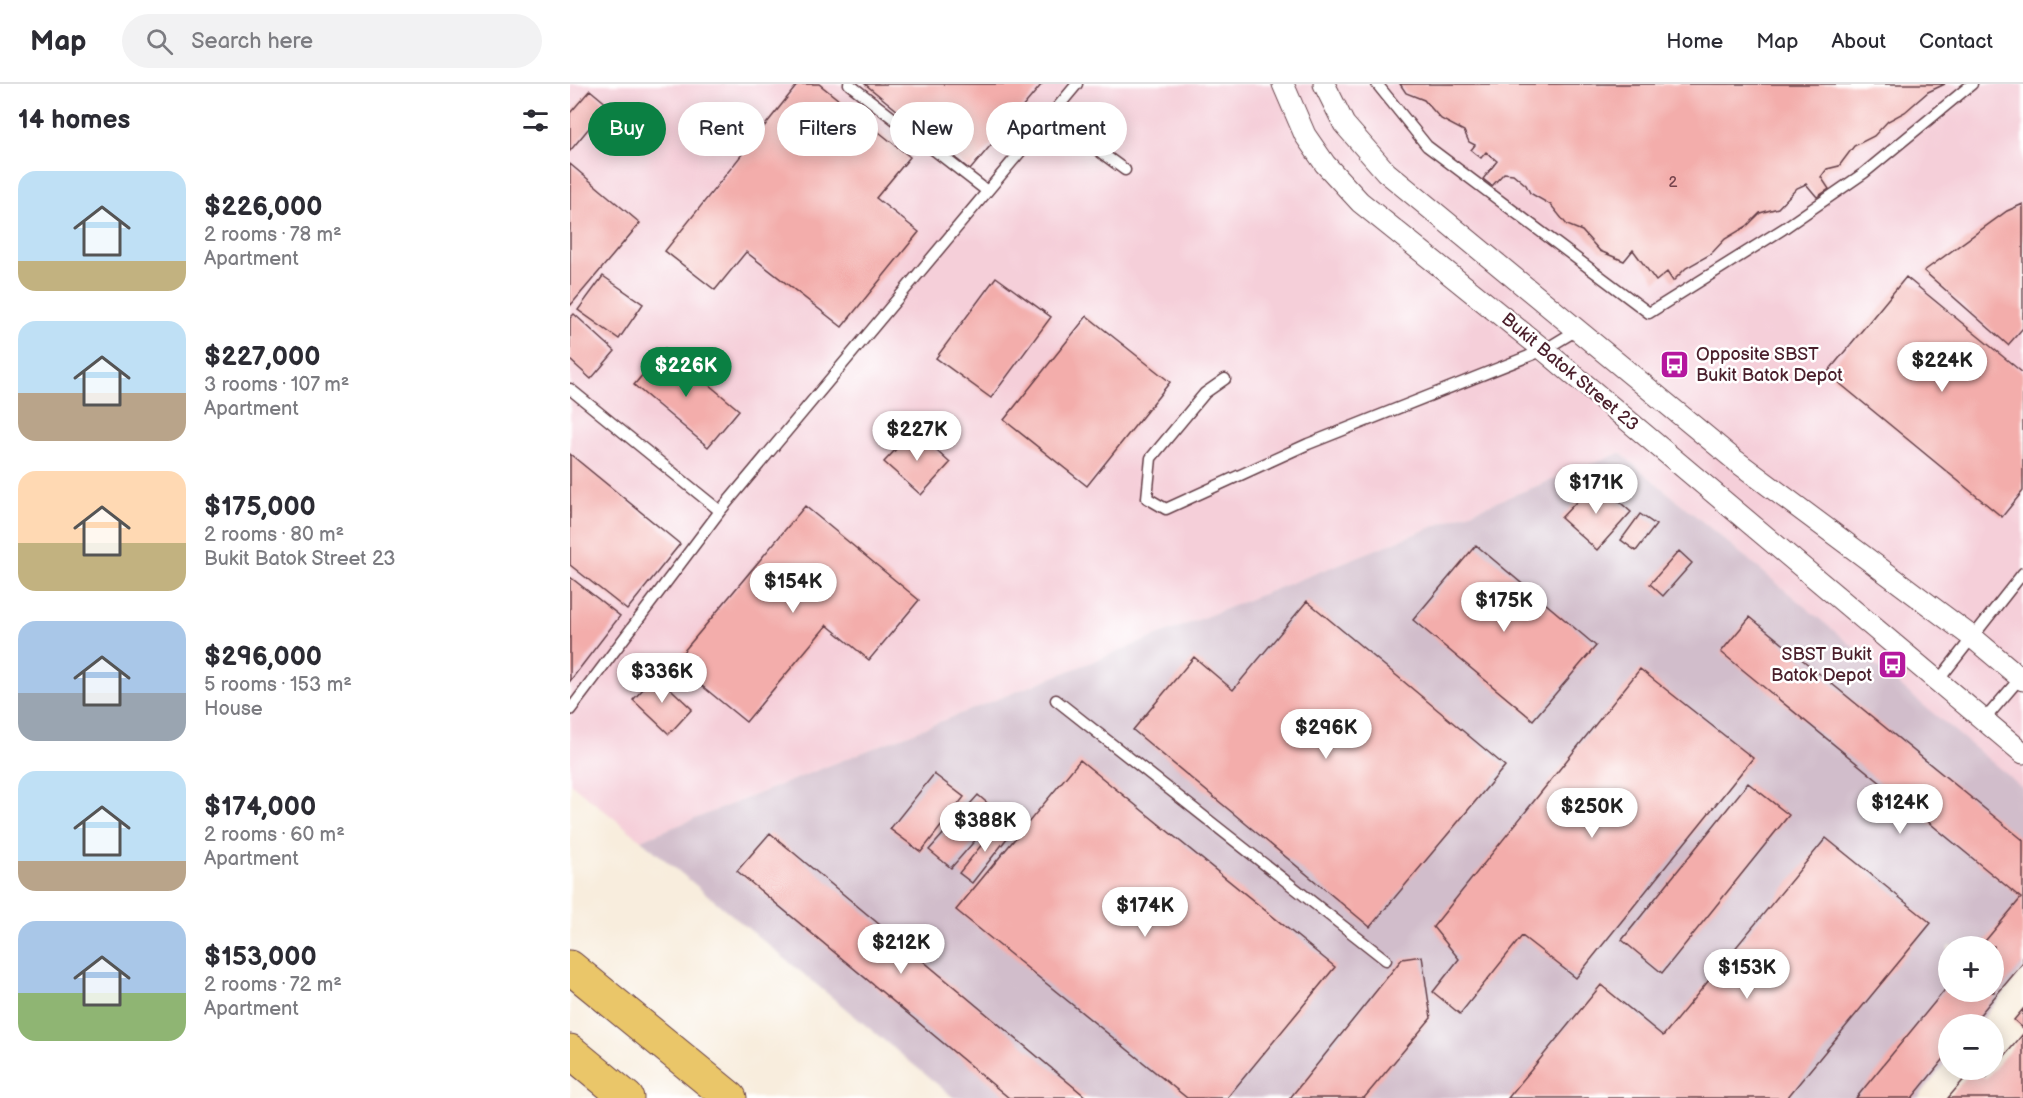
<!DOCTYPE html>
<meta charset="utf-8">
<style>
body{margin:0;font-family:"Balsamiq Sans",sans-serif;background:#f2f2f3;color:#2b2b33;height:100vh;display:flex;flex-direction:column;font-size:22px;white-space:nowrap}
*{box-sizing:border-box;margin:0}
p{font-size:20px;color:#7c7c81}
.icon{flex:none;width:33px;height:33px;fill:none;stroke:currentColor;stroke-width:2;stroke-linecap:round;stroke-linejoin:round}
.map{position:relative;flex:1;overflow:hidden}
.details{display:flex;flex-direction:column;background:#fff;width:570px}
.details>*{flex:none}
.guide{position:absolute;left:18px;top:18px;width:570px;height:54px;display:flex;gap:12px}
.controls{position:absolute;left:1368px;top:852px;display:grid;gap:12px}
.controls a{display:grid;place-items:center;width:66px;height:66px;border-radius:50%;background:#fff;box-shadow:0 3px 15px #0003;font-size:30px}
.price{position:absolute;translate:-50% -51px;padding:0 14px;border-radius:21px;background:#fff;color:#222;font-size:20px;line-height:39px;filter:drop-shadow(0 2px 3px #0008)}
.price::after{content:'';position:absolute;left:50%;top:36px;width:18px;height:14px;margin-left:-9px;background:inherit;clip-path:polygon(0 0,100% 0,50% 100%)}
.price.selected{background:#0b8043;color:#fff}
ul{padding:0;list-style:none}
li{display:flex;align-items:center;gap:18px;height:150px;padding:0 18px}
li span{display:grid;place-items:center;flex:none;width:168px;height:120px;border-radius:18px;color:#555}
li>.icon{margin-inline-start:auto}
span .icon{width:72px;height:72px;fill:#fffc;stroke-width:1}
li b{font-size:26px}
h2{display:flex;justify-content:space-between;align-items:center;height:72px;padding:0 18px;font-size:26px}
.chip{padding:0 21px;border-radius:27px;background:#fff;box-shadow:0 3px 15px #0003;font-size:21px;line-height:54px}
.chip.selected{background:#0b8043;color:#fff}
header{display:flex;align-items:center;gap:36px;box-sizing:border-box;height:84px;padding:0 30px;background:#fff;border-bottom:2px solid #e1e1e2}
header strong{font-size:28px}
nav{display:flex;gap:33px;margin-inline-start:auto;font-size:21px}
.search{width:420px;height:54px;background:#f2f2f3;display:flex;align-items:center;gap:15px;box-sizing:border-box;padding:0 21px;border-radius:33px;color:#7c7c81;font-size:22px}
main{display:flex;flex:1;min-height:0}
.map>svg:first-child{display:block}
.built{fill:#f5cfd9}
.industrial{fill:#d1bdcb;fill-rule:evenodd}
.building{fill:#f3adab}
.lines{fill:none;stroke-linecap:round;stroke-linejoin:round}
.service-casing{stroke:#643e46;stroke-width:13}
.minor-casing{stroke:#643e46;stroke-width:23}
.motorway-casing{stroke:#643e46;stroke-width:35}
.service{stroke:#fff;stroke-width:10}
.minor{stroke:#fff;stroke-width:21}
.motorway{stroke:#eac669;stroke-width:33}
.labels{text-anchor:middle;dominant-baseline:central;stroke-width:5;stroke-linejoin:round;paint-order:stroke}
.number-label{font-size:15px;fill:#74424b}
.poi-label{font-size:18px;fill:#4a1f2b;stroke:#fff;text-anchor:start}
.street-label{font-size:18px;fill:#4a1f2b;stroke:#fff}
</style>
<header>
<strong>Map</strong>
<div class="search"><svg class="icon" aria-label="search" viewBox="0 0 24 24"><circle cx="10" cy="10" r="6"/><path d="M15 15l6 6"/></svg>Search here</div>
<nav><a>Home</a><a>Map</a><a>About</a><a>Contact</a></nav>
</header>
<main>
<section class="details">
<h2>14 homes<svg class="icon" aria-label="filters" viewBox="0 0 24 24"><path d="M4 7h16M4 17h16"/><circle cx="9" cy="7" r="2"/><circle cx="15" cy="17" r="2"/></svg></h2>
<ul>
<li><span style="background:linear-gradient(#bfe0f5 75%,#c2b280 0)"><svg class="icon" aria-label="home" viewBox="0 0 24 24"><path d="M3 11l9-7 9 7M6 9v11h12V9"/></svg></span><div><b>$226,000</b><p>2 rooms · 78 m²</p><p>Apartment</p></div></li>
<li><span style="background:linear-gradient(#bfe0f5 60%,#b9a48a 0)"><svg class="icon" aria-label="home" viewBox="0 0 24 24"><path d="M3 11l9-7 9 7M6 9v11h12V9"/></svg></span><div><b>$227,000</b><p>3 rooms · 107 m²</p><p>Apartment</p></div></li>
<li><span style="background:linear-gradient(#ffd9b3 60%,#c2b280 0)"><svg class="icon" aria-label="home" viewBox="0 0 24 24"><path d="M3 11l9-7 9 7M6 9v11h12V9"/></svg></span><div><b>$175,000</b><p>2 rooms · 80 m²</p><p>Bukit Batok Street 23</p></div></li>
<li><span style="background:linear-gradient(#a9c7e8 60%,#9aa5b1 0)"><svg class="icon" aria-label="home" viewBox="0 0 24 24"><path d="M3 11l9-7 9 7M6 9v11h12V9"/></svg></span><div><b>$296,000</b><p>5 rooms · 153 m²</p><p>House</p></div></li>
<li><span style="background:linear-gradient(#bfe0f5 75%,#b9a48a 0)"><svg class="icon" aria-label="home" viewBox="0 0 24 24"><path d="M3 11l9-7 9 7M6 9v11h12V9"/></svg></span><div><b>$174,000</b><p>2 rooms · 60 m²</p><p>Apartment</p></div></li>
<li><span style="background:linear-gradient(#a9c7e8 60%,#8fb573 0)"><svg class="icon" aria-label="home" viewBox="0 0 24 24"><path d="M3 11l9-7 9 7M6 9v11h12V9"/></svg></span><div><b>$153,000</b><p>2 rooms · 72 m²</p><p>Apartment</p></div></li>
</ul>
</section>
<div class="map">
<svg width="1453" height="1014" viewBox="0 0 1453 1014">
<rect width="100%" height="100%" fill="#fff"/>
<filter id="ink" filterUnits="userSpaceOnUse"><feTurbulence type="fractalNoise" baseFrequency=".0167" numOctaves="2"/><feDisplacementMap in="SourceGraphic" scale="12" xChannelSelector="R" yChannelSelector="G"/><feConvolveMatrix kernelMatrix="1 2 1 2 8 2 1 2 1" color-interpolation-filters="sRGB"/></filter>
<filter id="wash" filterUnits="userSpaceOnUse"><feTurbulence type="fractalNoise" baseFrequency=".008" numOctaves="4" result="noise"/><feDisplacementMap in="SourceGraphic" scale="24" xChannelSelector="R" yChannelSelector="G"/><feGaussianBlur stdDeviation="1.35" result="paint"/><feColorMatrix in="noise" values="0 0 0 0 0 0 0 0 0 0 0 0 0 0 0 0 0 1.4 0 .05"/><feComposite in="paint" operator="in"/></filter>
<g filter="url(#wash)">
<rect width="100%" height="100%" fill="#f8eddd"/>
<path class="built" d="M0,0h1453v705l-403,-336 -979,387 -71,-57z"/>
<path class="industrial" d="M1050,369l403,335v182l-45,54h-30v36l-30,38h-964l-313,-258zM1378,862h46v46h-46z"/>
<g id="blocks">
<path class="building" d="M228,0h21l91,73 -34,41 43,34 -77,95 -96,-75 -31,38 -50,-39z
M295,0h177l-72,86z
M830,0h545l-17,8 -23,20 -17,9 -14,15 -20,10 -15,20 -12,3 -6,8 8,12 -12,8 -11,-13 -9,4 -19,20 -18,5 -13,13 -22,13 -14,15 -25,14 -13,13 -6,-9 -11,9 -23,-31 -9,11 -24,-10 -18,-20 -15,-6 -16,-20 -21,-12 -4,-8 -13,-11 -9,-1 -12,13 -9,-7 14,-18 -11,-9 -5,6 -10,-8 4,-5 -6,-3 -5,-11 -23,-12 -17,-19 -18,-7z
M20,6l18,15 -38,46v-38z
M0,80l70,59 -70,83z
M1453,120v124l-15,17 -84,-74 83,-60z
M33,192l40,28 -24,35 -41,-29z
M426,193l55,40 -60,81 -55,-40z
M1336,193l117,96v118l-21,26 -175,-144z
M4,230l41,37 -24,28 -21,-19v-42z
M517,232l83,66 -83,104 -83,-66z
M95,264l74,62 -31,37 -74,-62z
M344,346l36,33 -29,32 -37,-33z
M0,370l110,90 -53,66 -57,-45z
M1026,397l35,31 -34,38 -36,-32z
M235,422l114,94 -50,60 -42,-35 -81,97 -72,-59z
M1070,430l16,11 -20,26 -15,-11z
M906,461l120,101 -63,74 -120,-100z
M1109,467l13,12 -29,33 -13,-12z
M0,493l50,39 -50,65z
M737,517l198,165 -135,161 -237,-197 61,-73 39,33z
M1180,533l273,223v123l-51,61h-24v30l-36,44h-56l92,-112v6h46v-46h-13l40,-48 -300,-246z
M1070,585l113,89 -177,220 -54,-42 -62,78 -27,-22 26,-33 -26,-32z
M86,591l36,34 -23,25 -36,-34z
M510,676l255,207 -108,131h-40l-231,-188z
M364,690l30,23 -43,55 -31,-23z
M1178,699l41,32 -127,158 -40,-33z
M408,711l21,18 -48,55 -22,-18z
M429,739l12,10 -39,50 -13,-10z
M200,749l317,265h-78l-272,-227z
M1256,754l105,85 -144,175h-279l93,-113 62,51z
M852,872l9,62 -67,80h-74l112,-139z
M1453,925v19l-9,-8z
M1453,950v64h-75l24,-28 14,8z"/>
</g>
</g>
<g filter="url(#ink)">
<use href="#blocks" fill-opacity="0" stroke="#643e46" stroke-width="1.5"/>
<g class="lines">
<defs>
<path id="service" d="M279,0l138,107
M807,0l50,62 222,167 134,-84 81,-56 108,-89
M481,32l74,54
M655,295l-20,14 -54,65 -4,40 19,11 142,-65 236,-94 33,-20
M0,305l150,122
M1368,597l85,-108
M486,616l330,260
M0,626l150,-199 357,-427
M1414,636l37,-43"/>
<path id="minor" d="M713,0l22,51 20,29 35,38 184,148 479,403
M754,0l20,40 42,48 350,289 236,176 51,43"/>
<path id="motorway" d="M0,883l160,131
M0,967l57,47"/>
</defs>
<use href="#service" class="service-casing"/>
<use href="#minor" class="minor-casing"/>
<use href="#motorway" class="motorway-casing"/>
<use href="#service" class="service"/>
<use href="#minor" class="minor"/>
<use href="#motorway" class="motorway"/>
</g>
</g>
<defs>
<symbol id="bus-square" viewBox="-11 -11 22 22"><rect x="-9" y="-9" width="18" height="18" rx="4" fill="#b5179e" stroke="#fff"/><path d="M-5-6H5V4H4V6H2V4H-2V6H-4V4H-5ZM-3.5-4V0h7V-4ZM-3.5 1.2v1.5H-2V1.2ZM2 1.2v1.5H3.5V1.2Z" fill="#fff"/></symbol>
</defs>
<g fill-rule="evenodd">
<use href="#bus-square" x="1088" y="264" width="33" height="33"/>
<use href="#bus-square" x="1306" y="564" width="33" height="33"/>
</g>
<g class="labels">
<g class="number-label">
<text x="1103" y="98">2</text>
</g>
<g class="poi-label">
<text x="1126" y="270">Opposite SBST<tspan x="1126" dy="21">Bukit Batok Depot</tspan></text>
<text x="1302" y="570" text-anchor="end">SBST Bukit<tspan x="1302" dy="21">Batok Depot</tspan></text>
</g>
<g class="street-label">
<text transform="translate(1000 288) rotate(40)">Bukit Batok Street 23</text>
</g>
</g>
</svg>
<div class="controls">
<a>+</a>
<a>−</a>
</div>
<b class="price" style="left:1372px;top:309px">$224K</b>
<b class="price selected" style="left:116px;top:314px">$226K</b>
<b class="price" style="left:347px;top:378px">$227K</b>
<b class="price" style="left:1026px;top:431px">$171K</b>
<b class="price" style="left:223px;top:530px">$154K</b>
<b class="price" style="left:934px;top:549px">$175K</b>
<b class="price" style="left:92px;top:620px">$336K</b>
<b class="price" style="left:756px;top:676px">$296K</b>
<b class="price" style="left:1330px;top:751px">$124K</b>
<b class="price" style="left:1022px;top:755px">$250K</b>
<b class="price" style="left:415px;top:769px">$388K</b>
<b class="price" style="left:575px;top:854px">$174K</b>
<b class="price" style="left:331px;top:891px">$212K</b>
<b class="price" style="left:1177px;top:916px">$153K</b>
<div class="guide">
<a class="chip selected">Buy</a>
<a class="chip">Rent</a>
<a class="chip">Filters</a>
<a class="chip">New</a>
<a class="chip">Apartment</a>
</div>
</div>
</main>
